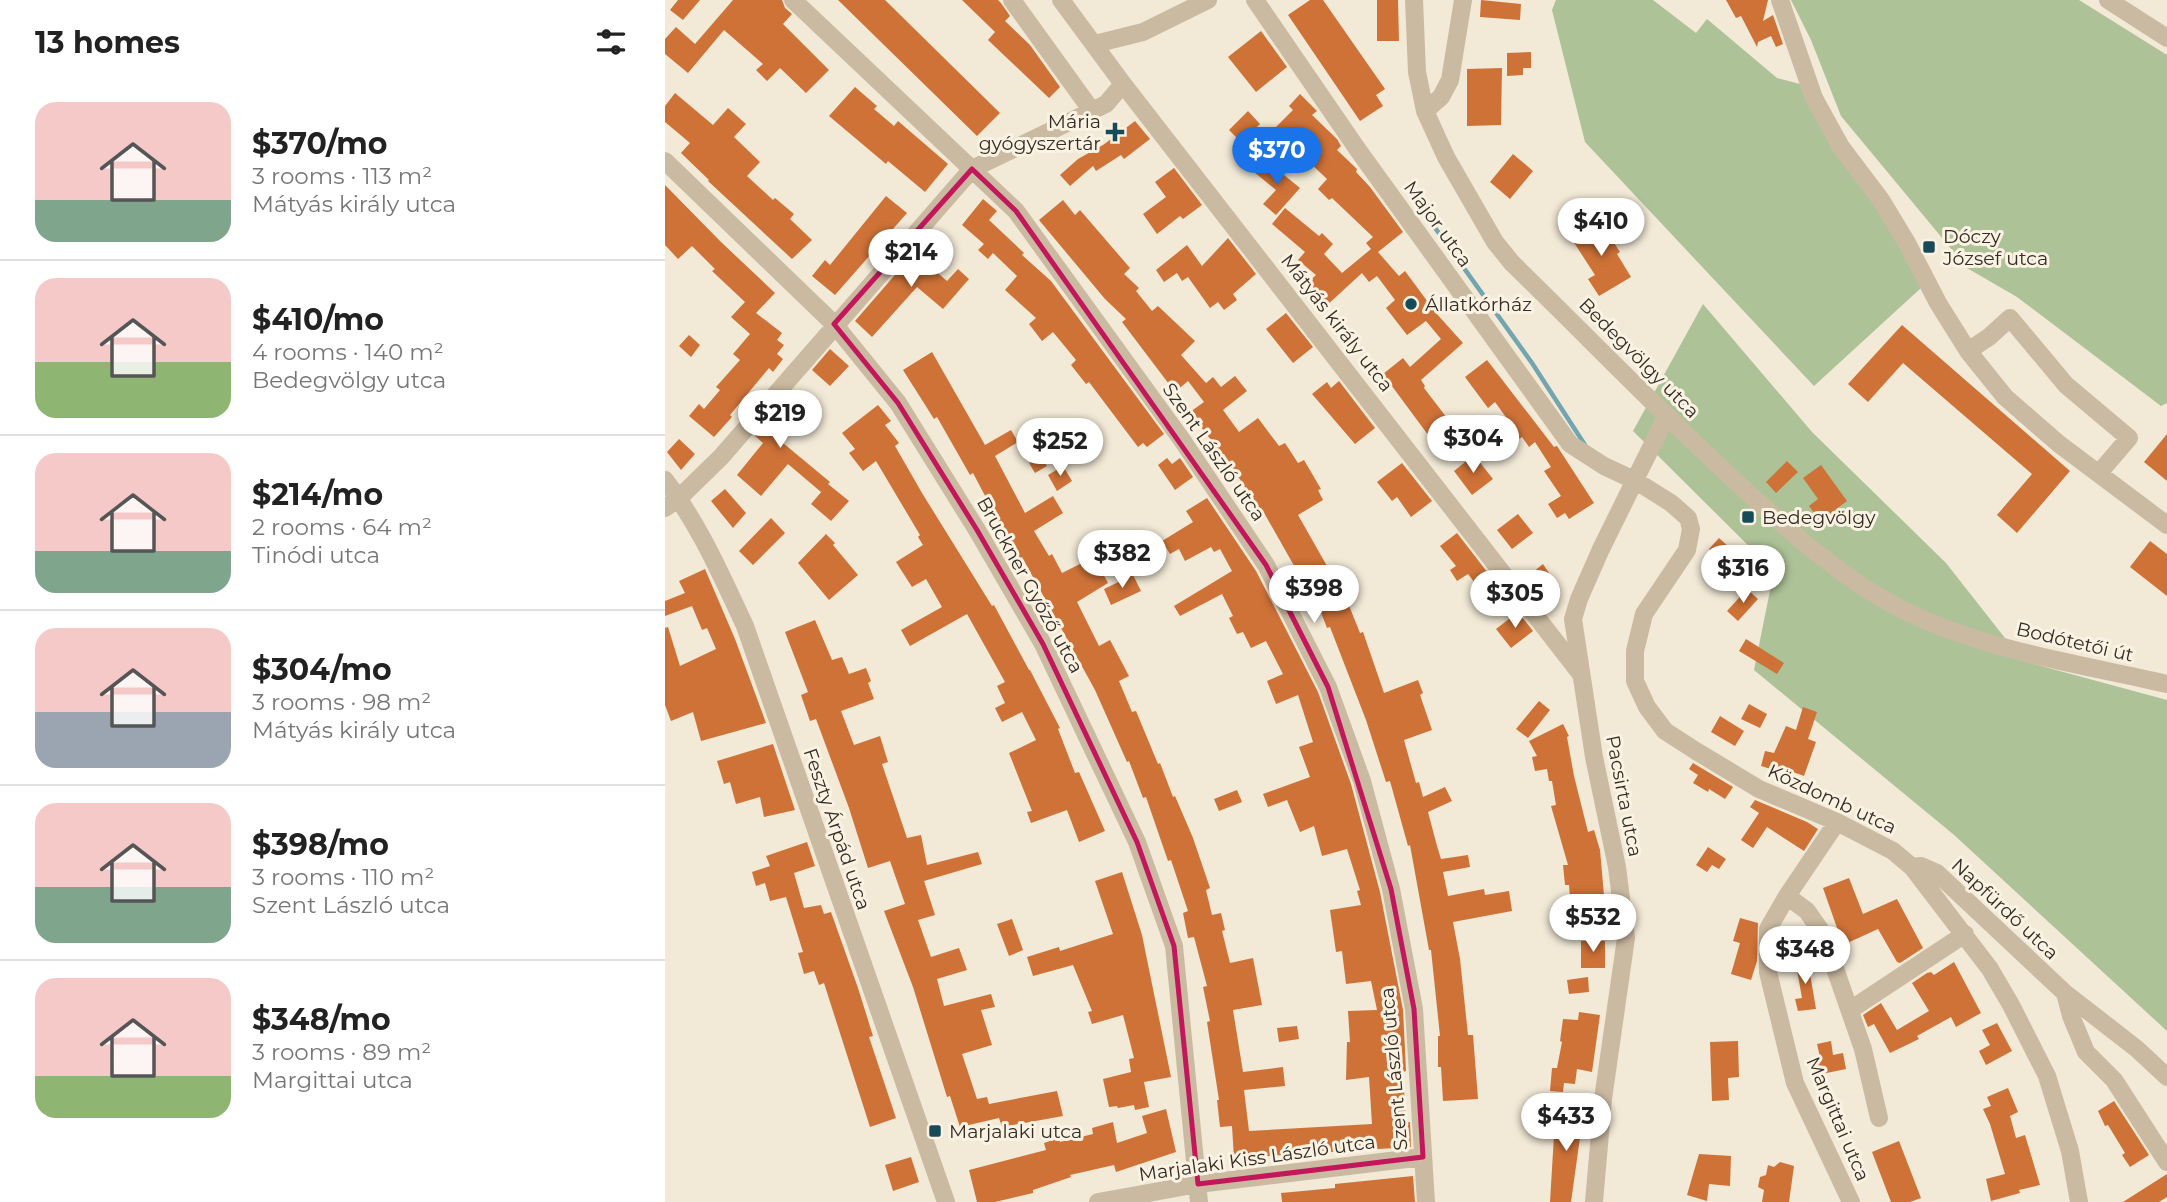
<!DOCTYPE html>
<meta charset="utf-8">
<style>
body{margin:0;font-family:Montserrat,sans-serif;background:#f6f6f6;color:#222;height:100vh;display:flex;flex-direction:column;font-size:26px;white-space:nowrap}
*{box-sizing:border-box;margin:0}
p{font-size:23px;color:#767676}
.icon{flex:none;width:38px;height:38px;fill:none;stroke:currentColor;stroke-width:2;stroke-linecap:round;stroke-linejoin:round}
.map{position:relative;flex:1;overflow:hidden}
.side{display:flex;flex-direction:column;background:#fff;width:665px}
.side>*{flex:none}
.price{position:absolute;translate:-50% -60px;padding:0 16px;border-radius:24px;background:#fff;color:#222;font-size:23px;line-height:46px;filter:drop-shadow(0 2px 4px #0008)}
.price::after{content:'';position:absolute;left:50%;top:42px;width:21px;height:16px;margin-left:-10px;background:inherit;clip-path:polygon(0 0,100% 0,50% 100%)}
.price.current{background:#1a73e8;color:#fff}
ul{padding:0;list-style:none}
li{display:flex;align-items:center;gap:21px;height:175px;padding:0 35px}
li+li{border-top:2px solid #e0e0e0}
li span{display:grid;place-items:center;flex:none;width:196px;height:140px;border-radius:21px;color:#555}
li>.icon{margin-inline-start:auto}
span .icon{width:84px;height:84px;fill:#fffc;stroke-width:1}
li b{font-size:30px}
h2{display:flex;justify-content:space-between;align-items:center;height:84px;padding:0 35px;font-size:30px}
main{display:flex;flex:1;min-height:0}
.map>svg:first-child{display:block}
.green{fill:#adc296}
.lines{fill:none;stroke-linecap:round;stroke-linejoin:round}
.stream{stroke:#73a5b1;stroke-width:4.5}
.building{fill:#ce7238}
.minor{stroke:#cbbaa2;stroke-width:18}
.marked{fill:none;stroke:#c2185b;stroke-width:5;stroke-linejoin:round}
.poi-dot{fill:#184b58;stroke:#faf2e2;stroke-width:2.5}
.labels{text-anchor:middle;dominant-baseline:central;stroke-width:6;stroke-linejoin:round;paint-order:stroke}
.poi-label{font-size:19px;fill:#352c25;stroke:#faf2e2;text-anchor:start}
.street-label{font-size:19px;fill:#352c25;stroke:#faf2e2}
</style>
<main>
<section class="side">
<h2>13 homes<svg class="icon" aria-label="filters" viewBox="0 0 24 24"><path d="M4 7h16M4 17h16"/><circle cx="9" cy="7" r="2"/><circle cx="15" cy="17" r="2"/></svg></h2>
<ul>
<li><span style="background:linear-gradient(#f6c9c9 70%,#7fa58c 0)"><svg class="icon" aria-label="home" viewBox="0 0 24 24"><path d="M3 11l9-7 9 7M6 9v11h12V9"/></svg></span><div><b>$370/mo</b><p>3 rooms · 113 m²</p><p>Mátyás király utca</p></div></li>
<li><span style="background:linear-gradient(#f6c9c9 60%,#8fb573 0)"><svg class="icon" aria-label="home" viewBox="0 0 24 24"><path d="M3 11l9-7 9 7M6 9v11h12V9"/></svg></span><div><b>$410/mo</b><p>4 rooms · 140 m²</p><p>Bedegvölgy utca</p></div></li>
<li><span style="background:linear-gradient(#f6c9c9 70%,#7fa58c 0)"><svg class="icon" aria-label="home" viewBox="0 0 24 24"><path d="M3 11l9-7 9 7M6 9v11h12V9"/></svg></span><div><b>$214/mo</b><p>2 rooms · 64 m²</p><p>Tinódi utca</p></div></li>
<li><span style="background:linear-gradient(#f6c9c9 60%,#9aa5b1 0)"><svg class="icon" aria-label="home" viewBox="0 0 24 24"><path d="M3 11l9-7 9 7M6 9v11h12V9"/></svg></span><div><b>$304/mo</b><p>3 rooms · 98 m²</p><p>Mátyás király utca</p></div></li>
<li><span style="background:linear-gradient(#f6c9c9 60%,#7fa58c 0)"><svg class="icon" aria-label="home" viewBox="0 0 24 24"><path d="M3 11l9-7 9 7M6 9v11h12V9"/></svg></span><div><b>$398/mo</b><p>3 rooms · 110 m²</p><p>Szent László utca</p></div></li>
<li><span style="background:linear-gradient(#f6c9c9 70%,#8fb573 0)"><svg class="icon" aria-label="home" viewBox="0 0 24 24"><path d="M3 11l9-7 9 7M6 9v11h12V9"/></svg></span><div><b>$348/mo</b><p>3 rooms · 89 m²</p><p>Margittai utca</p></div></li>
</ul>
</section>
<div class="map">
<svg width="1502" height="1202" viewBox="0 0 1502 1202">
<rect width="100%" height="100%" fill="#f2e9d6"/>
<path class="green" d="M891,0h97l43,33 11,-14 70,59 27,7 73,118 44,85 -107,98 -229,-244 -33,-132z
M1126,0h288l88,55v348l-6,3 -144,-109 -50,-29 -126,-152 -30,-76z
M1038,304l109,128 134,131 77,98 144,39v331l-214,-197 -199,-164 20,-99 -141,-140z"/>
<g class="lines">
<path class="stream" d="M763,218l104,145 53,82"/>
</g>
<path class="building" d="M13,0h22l-17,20 -13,-10z
M68,0h49l3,8 7,6 -9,10 46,46 -23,23 -26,-25 -13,13 -11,-11 7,-6 -39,-34 -36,43 -23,-19v-15l11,-12 19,17z
M173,0h47l115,113 -23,23z
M297,0h36l3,3 9,13 -5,5 25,24 30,42 -11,11 -61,-58 7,-8z
M645,0h13l62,89 -9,6 7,11 -23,15 -72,-106z
M712,0h21l1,41h-22z
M816,0l40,4 -1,16 -40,-3z
M1061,0h42l-5,21 10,-6 10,29 -7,3 -5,-11 -13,6 -1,5 -16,-31 -5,2z
M596,31l26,36 -31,25 -28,-35z
M866,52v16h-8v7l-16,1v-23z
M837,68l-1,57 -34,1v-57z
M190,87l22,19 -3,3 20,17 4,-5 50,43 -23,28 -37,-31 -2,3 -57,-48z
M10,93l38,32 15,-17 18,16 -12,13 26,25 -13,14 26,24 2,-2 19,16 -4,5 22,21 -20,19 -84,-78 1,-1 -28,-27 9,-10 -25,-21v-16z
M635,94l17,17 -5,4 25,24 4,7 -4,4 20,19 -1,3 14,15 33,45 -25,20 21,24 6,-5 31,42 27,30 -42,37 4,6 -1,2 33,43 -20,16 -54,-73 20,-16 7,9 31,-28 -15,-18 -19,14 -21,-27 9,-8 -18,-24 -8,6 -7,-9 -37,34 -20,-22 11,-10 -18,-15 7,-8 -33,-28 13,-16 34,28 3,-3 11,11 -9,10 18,19 29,-24 -5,-6 7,-6 -41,-39 -3,2 -11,-11 9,-10 -19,-18 6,-7 -21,-19 -19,19 -12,-13 31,-31 -4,-4z
M583,111l12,13 -19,18 -12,-12z
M470,121l15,18 -26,20 -3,-4 -25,16 -3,-5 -23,20 -10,-11 18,-16 25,-14z
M848,154l20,17 -23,28 -20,-17z
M599,159l36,29 -24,27 -13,-11 13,-14 -22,-18z
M509,168l28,37 -19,14 -3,-3 -23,18 -14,-20 23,-17 -11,-15z
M0,185l55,56 55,52 -19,20 26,20 -5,7 7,5 -7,9 6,5 -10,13 -4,-4 -39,47 2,2 -18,20 -25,-21 10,-12 5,5 16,-19 -4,-3 24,-27 -7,-6 17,-20 -19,-17 14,-15 -33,-31 3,-2 -23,-23 -14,13 -13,-14z
M221,196l21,17 -72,82 -23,-19 13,-16 5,5z
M318,199l14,12 -8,9 35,33 -2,2 29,26 113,153 -17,13 -4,-4 -5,4 -49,-65 -3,2 -15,-19 5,-5 -23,-28 -11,9 -13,-17 7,-6 -31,-28 12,-14 -24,-23 -5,6 -10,-9 6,-6 -22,-19z
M398,200l12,15 5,-5 50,58 -6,6 15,14 -3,3 16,20 6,-5 37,35 -14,14 25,28 7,-6 8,10 14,-11 12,15 -24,19 16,22 19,-14 21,28 6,-3 13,20 6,-3 17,29 -3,1 5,10 -25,15 50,88 12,30 3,-1 21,61 34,-13 5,13 -3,2 12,35 -28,10 12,43 3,-1 4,15 22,-10 7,14 -24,11 9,34 4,13 27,-4 2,12 -27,5 5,24 36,-7 1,6 24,-4 3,20 -59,11 7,37 8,76h5l5,64 -35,2 -2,-34h-3v-31h2l-9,-86h-2l-19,-105 -2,1 -18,-65 -4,1 -20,-62 -36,-93 -3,1 -11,-28 -2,1 -51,-90 -2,2 -37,-59 -2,1 -32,-43 14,-10 -16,-21 -13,11 -53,-70 4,-3 -21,-20 -66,-79z
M934,220l21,32 -3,2 14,23 -32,19 -11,-17 7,-4 -24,-37z
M262,238l9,7 -13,15 24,21 11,-12 11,10 -26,30 -26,-22 -45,50 -17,-16z
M563,238l28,36 -23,20 4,6 -13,10 -6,-8 -8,6 -22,-31 -6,4 -5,-8 -13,9 -8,-12 31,-25 15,21z
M621,313l27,34 -20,16 -27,-34z
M1237,325l168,146 -53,62 -20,-18 35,-41 -129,-111 -35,39 -20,-18z
M24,335l11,10 -9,12 -12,-11z
M165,349l19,17 -19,20 -18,-16z
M267,352l53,93 26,-15 7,12 -23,14 30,57 28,-17 10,17 -29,18 15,25 3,-2 10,19 32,-16 14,26 -31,19 22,44 11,-6 19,36 -10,5 13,31 4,-1 22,53 2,-1 13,34 2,-1 18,42 17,50 -4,2 6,25 9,-2 4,17 -3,1 8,32 23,-5 9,47 -29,5 10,62 40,-5 2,19 -41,4 5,41 123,-7 -3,-47 -23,3 1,-38h3l-2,-31 29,-1 -6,-29 -25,3 -4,-33 -6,1 -6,-42 31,-5 -4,-14 3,-1 -13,-41 -25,7 -8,-30 -14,6 -13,-32 -19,7 -5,-13 47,-17 -11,-30 14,-5 -15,-47 -22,9 -9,-23 16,-7 -17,-33 -15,7 -8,-16 -6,2 -8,-16 4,-2 -11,-22 -42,22 -6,-10 58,-35 -12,-22 -6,3 -3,-5 -26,14 -6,-12 -9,5 -8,-13 31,-19 -7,-11 21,-13 49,73 62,121 33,92 29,108 23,118 3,61 -3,1 3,50h4l1,25 -177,11 -2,-32 -12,1 -3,-27h2l-12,-78 3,-1 -7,-34 4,-1 -13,-49 -6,1 -5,-25 5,-2 -17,-51 -3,1 -22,-64 -3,1 -14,-37 -2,1 -32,-72 -73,-133 -3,3 -46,-87 -3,2 -33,-58 -3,2 -31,-49z
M822,360l67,87 3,-1 37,57 -25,16 -4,-6 -8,5 -9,-14 13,-8 -17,-25 7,-4 -16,-25 -6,5 -7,-10 -7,5 -8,-11 6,-4 -18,-25 -7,6 -23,-31z
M674,381l36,47 -20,16 -43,-50 15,-12 4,6z
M127,393l19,16 -28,34 47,39 -9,10 -33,-28 -27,32 -24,-21 26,-32 -8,-7z
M213,405l13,16 -6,4 14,18 -4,3 27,47 70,113 2,-1 35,65h1l30,58 -2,1 17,44 4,-1 26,59 -26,11 -12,-32 -36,13 -4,-11 5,-1 -23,-58 27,-13 -14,-28 -20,10 -7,-14 10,-5 -8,-17 8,-4 -38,-68 -57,32 -9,-16 41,-23 -16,-28 -14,8 -16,-25 27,-17 -5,-8 2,-2 -44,-74 -13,10 -14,-18 6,-4 -13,-16z
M1502,434v47l-23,-19z
M14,439l16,15 -14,16 -14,-18z
M809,455l19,24 -21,16 -18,-24z
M375,456l7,10 -12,7 -6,-10z
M502,458l5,6 8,-6 13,19 -18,13 -17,-25z
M1122,461l11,11 -22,21 -10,-11z
M737,463l30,38 -21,16 -14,-20 -5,4 -15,-19z
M1156,465l26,36 -27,20 -11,-15 9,-7 -15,-21z
M398,466l9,15 -15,10 -9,-16z
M163,484l21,17 -18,20 -20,-17z
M60,489l21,24 -13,15 -22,-27z
M853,514l15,19 -21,16 -15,-19z
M106,518l14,15 -32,32 -14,-14z
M792,533l34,44 -13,10 -10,-13 -11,7 -7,-11 6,-4 -16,-20z
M161,534l9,9 -2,2 25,30 -29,25 -31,-37z
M1054,538l19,17 -2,3 16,14 -9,11 -34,-34z
M1485,541l17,13v42l-37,-29z
M878,564l16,24 -5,10 -6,-4 -4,3 -16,-21z
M40,569l30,70 31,84 -65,18 -8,-29 -22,9 -6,-16v-77l3,-1 12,39 36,-17 -9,-21 -5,2 -10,-24 -27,10v-15l20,-8 -6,-12z
M468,575l8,16 -30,14 -7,-16z
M1082,589l11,10 -20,22 -11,-10z
M853,612l15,19 -22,17 -15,-19z
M150,620l17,40 10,-3 7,17 17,-6 5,13 -3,2 6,16 -33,12 13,34 26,-9 8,26 -6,2 25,74 14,-3 6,30 51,-13 4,12 -58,17 11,34 -17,5 13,37 28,-9 8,22 -30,9 7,27 47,-12 4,13 -14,3 11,35 -30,9 15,45 10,-2 2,7 68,-13 6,25 -61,11 -3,-9 -39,9 -10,-31 -3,1 -34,-110 -29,-76 21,-7 -15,-43 -22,7 -19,-60 -33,-89 -6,2 -9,-26 7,-3 -23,-60z
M1081,639l38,24 -7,11 -38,-23z
M874,701l11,9 -22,28 -12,-9z
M1084,704l18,10 -7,14 -19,-9z
M1138,707l14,5 -9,27 8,3 -12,34 -22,-8 -1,4 -20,-6 4,-15 9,2 12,-27 10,4z
M1055,716l24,15 -9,15 -24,-14z
M898,724l6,12 -2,1 7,39 14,56 6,-2 6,20 6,68 -34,3 -3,-36h-4l-2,-20h5l-17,-59 5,-1 -4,-24h-3l-2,-12 -12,2 -3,-14 5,-1 -8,-15z
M108,744l22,66 -31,7 -4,-20 -24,7 -6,-22 -6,2 -7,-23z
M1028,763l40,24 -8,12 -16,-10 -1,3 -15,-9 5,-8 -9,-6z
M572,790l5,12 -23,9 -5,-12z
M1090,800l52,22 11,7 -14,22 -37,-24 -14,21 -12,-8 18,-27 -9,-6z
M142,842l8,24 -21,7 10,35 17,-3 3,9 7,-2 27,76 15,48 -4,1 27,81 -26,9 -46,-144 -5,2 -5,-14 -10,3 -6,-21 5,-1 -17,-55 -16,4 -5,-18 -9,3 -4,-14 18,-6 -4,-10z
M1043,847l18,12 -7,10 -7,-4 -5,7 -11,-7z
M457,872l20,63 29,142 -27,5 5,25 -14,3 -1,-5 -16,3 -1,-2 -8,1 -6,-28 28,-7 -2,-13 5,-1 -11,-43 -31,9 -4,-12 4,-1 -19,-46 -40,11 -6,-19 32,-10 1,4 53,-17 -18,-53z
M1184,878l14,36 34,-15 26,49 -23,15 -3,-1 -19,-33 -35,16 -20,-57z
M1075,918l18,5 -1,38 -6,19 -20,-6 9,-31 -7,-2z
M347,919l11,31 -14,6 -12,-32z
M916,941h24v27h-24z
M1142,956l9,53 -18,2 -3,-12 7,-1 -7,-39z
M1289,962l27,51 -25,14 -5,-10 -34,19 2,3 -29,14 -16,-29 -6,3 -5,-12 18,-12 16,27 32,-19 -17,-28 15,-10 4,-1 3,3z
M923,977l1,15 -20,2 -2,-14z
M914,1012l21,3 -8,57 -15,-3 -2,15 -11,-1 -1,9 -13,-1 2,-23h5l5,-26 -2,-1 3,-22 15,1z
M1332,1023l15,28 -26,14 -7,-14 11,-6 -8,-15z
M632,1026l2,13 -20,3 -2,-14z
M1073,1041l1,36 -11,1 1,22 -17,1 -2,-59z
M1166,1041l2,14 10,-2 3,16 -34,7 -4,-17 12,-2 -3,-13z
M1343,1088l10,24 -8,4 6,22 9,-3 15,50 -21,5 1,3 -29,8 -5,-22 19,-5 -15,-50 -7,-15 8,-3 -4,-9z
M1449,1101l35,54 -19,12 -8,-12 3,-2 -17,-28 -3,1 -7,-15z
M895,1106l24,3 -13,93h-21l4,-67z
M501,1109l10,43 -60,20 -2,-7 -44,10 1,2 -38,13v3l-38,9h-18l-8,-32 77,-20 -2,-7 15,-5 1,4 33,-8 -1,-6 21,-6 4,21 30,-10 -5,-17z
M1234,1141l22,57 -11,4h-19l-19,-50z
M1034,1154l32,2 -1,30 -21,-2 -2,17 -20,-6z
M246,1157l8,25 -26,9 -8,-26z
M1115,1162l14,4 -5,36h-27l2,-12 -6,-3 2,-10 6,-2 2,-10 6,2z
M1502,1174v23l-8,5h-36z
M748,1176l2,26h-133l-1,-9 54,-5v-4z"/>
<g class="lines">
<path class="minor" d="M128,0l223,211 166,229 84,125 62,122 34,94 29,108 23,120 12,193
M347,0l80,111
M396,0l62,84 457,589
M590,0l103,150 212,294 34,22 32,15 35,22 17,15 3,11 -4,21 -43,64 -9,37v30l12,26 18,24 31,20 63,38 78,33 56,29 19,16 78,102 21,36 36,71 23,75 9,51
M749,0l3,72 8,39 21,46 49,85 17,21c73,71 144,145 219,214 55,51 109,102 176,135 81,39 173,52 260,72
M1115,0l34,98 27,49 40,53 26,43 31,60 30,48 37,46 54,47 108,81
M1443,0l59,38
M430,44l48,-12 65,-32
M760,111l16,-14 9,-17 13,-80
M0,161l169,163 64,79 79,127 66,114 94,198 37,104 25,256
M1303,351l21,-14 21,-19 56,67 63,53 -30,35
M0,480c34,44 56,95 80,146l201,576
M0,508l14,-10 42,-41 251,-288 134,-65 17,-20
M1172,822l-50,74 -19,33v43l27,111 56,119
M1247,867l9,-1 16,7 128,120 72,56 30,28
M1122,896l20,15 16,23 40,115 16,69
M1400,993l6,23 15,36 28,28 53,82
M1185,1010l115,-76
M433,1202l100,-18 225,-27
M929,1202l9,-103 23,-161 -9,-71 -23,-110 -21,-138 6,-20 22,-50 65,-132"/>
</g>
<path class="marked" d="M307,169l44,42 250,354 62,122 63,202 23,120 9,148 -225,27 -24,-238 -37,-104 -94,-198 -66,-114 -79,-127 -64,-79z"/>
<g class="poi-dot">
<path d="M446.5 121.5h7v7h7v7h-7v7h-7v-7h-7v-7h7z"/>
<rect x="1257" y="240" width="14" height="14" rx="3.5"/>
<circle cx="746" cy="304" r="7"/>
<rect x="1076" y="510" width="14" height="14" rx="3.5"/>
<rect x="263" y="1124" width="14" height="14" rx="3.5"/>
</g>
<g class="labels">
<g class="poi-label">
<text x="436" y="121" text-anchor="end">Mária<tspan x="436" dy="22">gyógyszertár</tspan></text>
<text x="1278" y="236">Dóczy<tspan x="1278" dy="22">József utca</tspan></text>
<text x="760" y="304">Állatkórház</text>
<text x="1097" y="517">Bedegvölgy</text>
<text x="284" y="1131">Marjalaki utca</text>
</g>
<g class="street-label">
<text transform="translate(773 224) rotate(54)">Major utca</text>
<text transform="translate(672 323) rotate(52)">Mátyás király utca</text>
<text transform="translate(974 358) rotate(45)">Bedegvölgy utca</text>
<text transform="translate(549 452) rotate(55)">Szent László utca</text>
<text transform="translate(365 585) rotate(61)">Bruckner Győző utca</text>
<text transform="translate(1410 642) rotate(13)">Bodótetői út</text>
<text transform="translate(959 796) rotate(79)">Pacsirta utca</text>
<text transform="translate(1167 799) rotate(25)">Közdomb utca</text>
<text transform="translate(172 829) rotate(71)">Feszty Árpád utca</text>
<text transform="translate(1340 909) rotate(43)">Napfürdő utca</text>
<text transform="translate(729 1069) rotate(-95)">Szent László utca</text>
<text transform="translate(1173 1119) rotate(67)">Margittai utca</text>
<text transform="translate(592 1158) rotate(-8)">Marjalaki Kiss László utca</text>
</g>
</g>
</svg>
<b class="price current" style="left:612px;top:187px">$370</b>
<b class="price" style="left:936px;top:258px">$410</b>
<b class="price" style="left:246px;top:289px">$214</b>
<b class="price" style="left:115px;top:450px">$219</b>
<b class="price" style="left:808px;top:475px">$304</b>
<b class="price" style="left:395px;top:478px">$252</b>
<b class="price" style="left:457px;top:590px">$382</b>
<b class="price" style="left:1078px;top:605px">$316</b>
<b class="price" style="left:649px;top:625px">$398</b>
<b class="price" style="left:850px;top:630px">$305</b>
<b class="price" style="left:928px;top:954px">$532</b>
<b class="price" style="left:1140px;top:986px">$348</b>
<b class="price" style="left:901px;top:1153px">$433</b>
</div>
</main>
